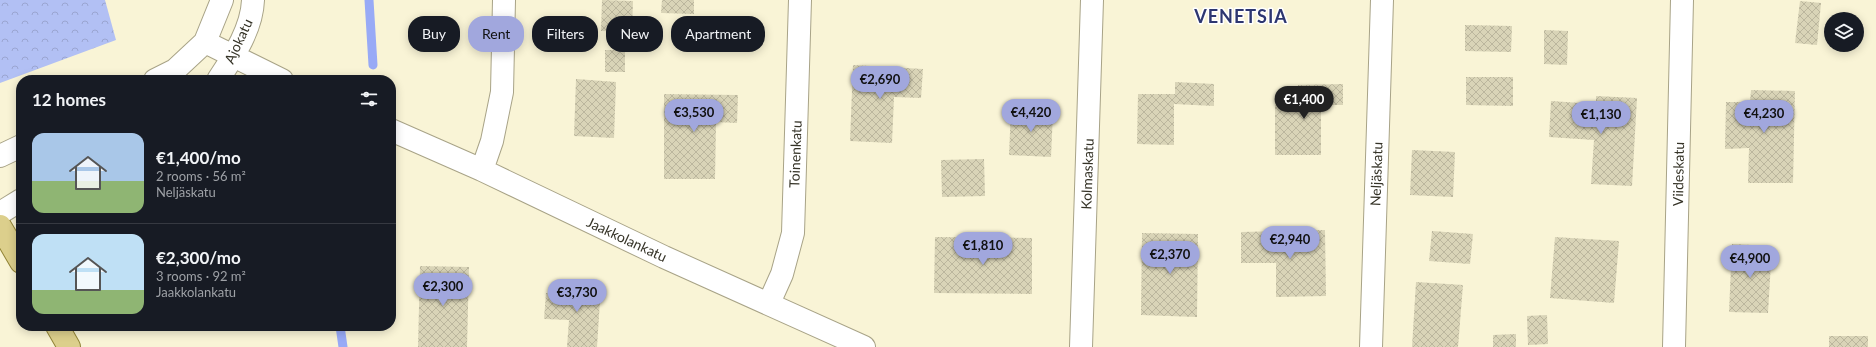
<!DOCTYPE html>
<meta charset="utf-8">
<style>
body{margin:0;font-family:Lato,sans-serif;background:#242831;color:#f1f3f6;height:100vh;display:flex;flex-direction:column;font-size:15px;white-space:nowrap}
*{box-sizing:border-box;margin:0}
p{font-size:13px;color:#9ea1a6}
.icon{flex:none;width:22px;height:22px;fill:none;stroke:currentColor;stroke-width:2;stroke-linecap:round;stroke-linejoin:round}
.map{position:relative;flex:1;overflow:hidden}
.drawer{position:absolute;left:16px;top:75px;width:380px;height:256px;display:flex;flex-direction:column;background:#171b24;border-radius:16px;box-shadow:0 2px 10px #0003}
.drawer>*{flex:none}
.guide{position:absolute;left:408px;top:16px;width:380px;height:36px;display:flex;gap:8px}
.controls{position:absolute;left:1824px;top:12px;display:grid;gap:8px}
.controls a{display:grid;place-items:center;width:40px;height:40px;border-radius:50%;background:#171b24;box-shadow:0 2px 10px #0003;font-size:20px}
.price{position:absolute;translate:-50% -34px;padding:0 9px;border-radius:14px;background:#a1a7dd;color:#111;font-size:13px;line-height:26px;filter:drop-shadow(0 1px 2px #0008)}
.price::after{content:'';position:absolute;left:50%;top:24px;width:12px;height:9px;margin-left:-6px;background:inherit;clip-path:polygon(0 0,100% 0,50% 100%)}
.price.on{background:#222;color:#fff}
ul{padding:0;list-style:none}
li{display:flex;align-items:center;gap:12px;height:100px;padding:0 16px}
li+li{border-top:1px solid #363941}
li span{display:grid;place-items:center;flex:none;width:112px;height:80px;border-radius:12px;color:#555}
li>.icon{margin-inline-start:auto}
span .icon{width:48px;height:48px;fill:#fffc;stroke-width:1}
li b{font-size:17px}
h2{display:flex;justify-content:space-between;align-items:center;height:48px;padding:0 16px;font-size:17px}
.pill{padding:0 14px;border-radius:16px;background:#171b24;box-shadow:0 2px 10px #0003;font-size:14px;line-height:36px}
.pill.on{background:#a1a7dd;color:#111}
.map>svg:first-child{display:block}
.forest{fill:url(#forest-crowns)}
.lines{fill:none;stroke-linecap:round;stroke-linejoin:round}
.stream{stroke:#98aaf6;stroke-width:9}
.building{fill:url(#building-cross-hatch)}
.minor-casing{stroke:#a8a387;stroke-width:24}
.major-casing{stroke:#928437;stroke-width:24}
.minor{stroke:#fff;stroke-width:22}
.major{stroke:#dccf8c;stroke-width:22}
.labels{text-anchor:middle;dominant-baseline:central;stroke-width:3;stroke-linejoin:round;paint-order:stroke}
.street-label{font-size:14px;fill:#353327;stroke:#fff}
.district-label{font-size:18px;font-weight:bold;letter-spacing:1px;fill:#2d3670;stroke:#fff}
</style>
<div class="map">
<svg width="1876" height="347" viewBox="0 0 1876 347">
<defs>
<pattern id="forest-crowns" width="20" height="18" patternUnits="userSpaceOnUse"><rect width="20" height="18" fill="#b2c0f4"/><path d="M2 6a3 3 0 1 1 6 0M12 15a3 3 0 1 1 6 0" fill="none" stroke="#9aa5d1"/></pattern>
<pattern id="building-cross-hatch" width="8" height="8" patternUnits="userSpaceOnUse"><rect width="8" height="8" fill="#d9d4b7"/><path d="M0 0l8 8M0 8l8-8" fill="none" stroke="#bbb69d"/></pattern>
</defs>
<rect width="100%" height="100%" fill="#f9f4d6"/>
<path class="forest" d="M0,0h105l11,40 -116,43z"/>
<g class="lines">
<path class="stream" d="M369,0l4,65
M340,326l3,21"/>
</g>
<path class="building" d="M602,0l31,1 -1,31 -31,-1z
M662,0h32v14l-33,-1z
M1800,1l21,2 -4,42 -22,-2z
M420,21l29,4 -3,22 -29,-4z
M1465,25l47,1 -1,26 -46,-1z
M1544,30l24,1 -1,34 -23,-1z
M605,50h20v22h-20z
M853,65l70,4 -2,29 -27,-1 -2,46 -42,-2z
M1466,77h47v29l-47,-1z
M576,79l40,3 -2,56 -40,-2z
M1175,82l39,2v22l-40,-2v41l-37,-1 1,-50h37z
M1343,84v21h-22v50h-46v-50h23v-20z
M1751,90l44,1 -2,92h-45l1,-35 -24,1 1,-47h24z
M664,94l74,1 -1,28 -21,-1 -1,57h-51z
M1596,96l41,2 -5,88 -41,-2 3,-44 -45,-3 2,-36 45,3z
M1011,109l42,3 -2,45 -42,-2z
M1412,150l43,2 -2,45 -43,-2z
M984,159l1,37 -43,1 -1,-37z
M1325,230l1,66 -50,1v-34h-35v-31z
M1432,231l41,3 -3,30 -41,-3z
M1142,233l56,1 -1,83 -56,-2z
M935,237l97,1v56l-98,-1z
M1555,237l64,4 -5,62 -64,-5z
M1732,244l40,2 -4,67 -39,-1z
M420,266l49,1 -2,80h-49z
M1416,282l47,3 -5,62h-46z
M570,283l31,2 -4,62h-30l2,-27 -25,-1 2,-26 23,1z
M1547,315l1,29 -20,1 -1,-29z
M1516,334v13h-23v-12z
M1829,336h39v11h-39z"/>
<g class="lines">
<defs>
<path id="minor" d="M205,42l77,38
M155,80l20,-10 30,-28 17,-42
M218,80c15,-23 34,-51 35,-80
M391,130l91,40 182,87 200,90
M0,156l21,-10
M482,170l10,-29 10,-49 2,-92
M0,213l21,-13
M769,303l13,-29 11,-41 7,-233
M1081,347l11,-347
M1371,347l11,-347
M1674,347l8,-347"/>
<path id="major" d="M0,226l21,36
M57,326l12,21"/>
</defs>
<use href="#minor" class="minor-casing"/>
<use href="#major" class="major-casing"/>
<use href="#minor" class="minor"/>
<use href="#major" class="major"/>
</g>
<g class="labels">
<g class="street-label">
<text transform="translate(238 41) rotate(-65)">Ajokatu</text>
<text transform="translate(795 154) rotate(-88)">Toinenkatu</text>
<text transform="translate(1087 174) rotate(-88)">Kolmaskatu</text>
<text transform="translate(1376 174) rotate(-88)">Neljäskatu</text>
<text transform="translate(1678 174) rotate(-89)">Viideskatu</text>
<text transform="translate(627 239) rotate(25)">Jaakkolankatu</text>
</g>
<g class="district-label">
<text x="1241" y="16">VENETSIA</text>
</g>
</g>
</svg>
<div class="controls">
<a><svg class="icon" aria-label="layers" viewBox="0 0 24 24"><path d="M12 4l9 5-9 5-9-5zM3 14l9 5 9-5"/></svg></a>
</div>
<b class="price" style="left:880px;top:100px">€2,690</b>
<b class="price on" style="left:1304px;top:120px">€1,400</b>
<b class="price" style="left:694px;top:133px">€3,530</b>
<b class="price" style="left:1031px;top:133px">€4,420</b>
<b class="price" style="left:1764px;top:134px">€4,230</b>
<b class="price" style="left:1601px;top:135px">€1,130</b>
<b class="price" style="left:1290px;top:260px">€2,940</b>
<b class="price" style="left:983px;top:266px">€1,810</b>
<b class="price" style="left:1170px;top:275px">€2,370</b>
<b class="price" style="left:1750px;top:279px">€4,900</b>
<b class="price" style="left:443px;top:307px">€2,300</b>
<b class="price" style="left:577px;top:313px">€3,730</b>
<div class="guide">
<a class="pill">Buy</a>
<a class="pill on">Rent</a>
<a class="pill">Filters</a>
<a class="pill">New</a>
<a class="pill">Apartment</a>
</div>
<section class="drawer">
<h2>12 homes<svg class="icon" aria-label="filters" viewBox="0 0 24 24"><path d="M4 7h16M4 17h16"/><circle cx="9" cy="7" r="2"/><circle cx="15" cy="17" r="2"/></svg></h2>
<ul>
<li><span style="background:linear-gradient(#a9c7e8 60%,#8fb573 0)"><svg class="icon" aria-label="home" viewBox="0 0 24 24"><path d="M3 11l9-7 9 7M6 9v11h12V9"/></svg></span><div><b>€1,400/mo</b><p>2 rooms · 56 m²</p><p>Neljäskatu</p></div></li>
<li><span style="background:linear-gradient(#bfe0f5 70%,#8fb573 0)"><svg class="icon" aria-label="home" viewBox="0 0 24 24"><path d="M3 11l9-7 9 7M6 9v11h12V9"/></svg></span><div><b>€2,300/mo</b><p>3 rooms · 92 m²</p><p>Jaakkolankatu</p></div></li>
</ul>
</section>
</div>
